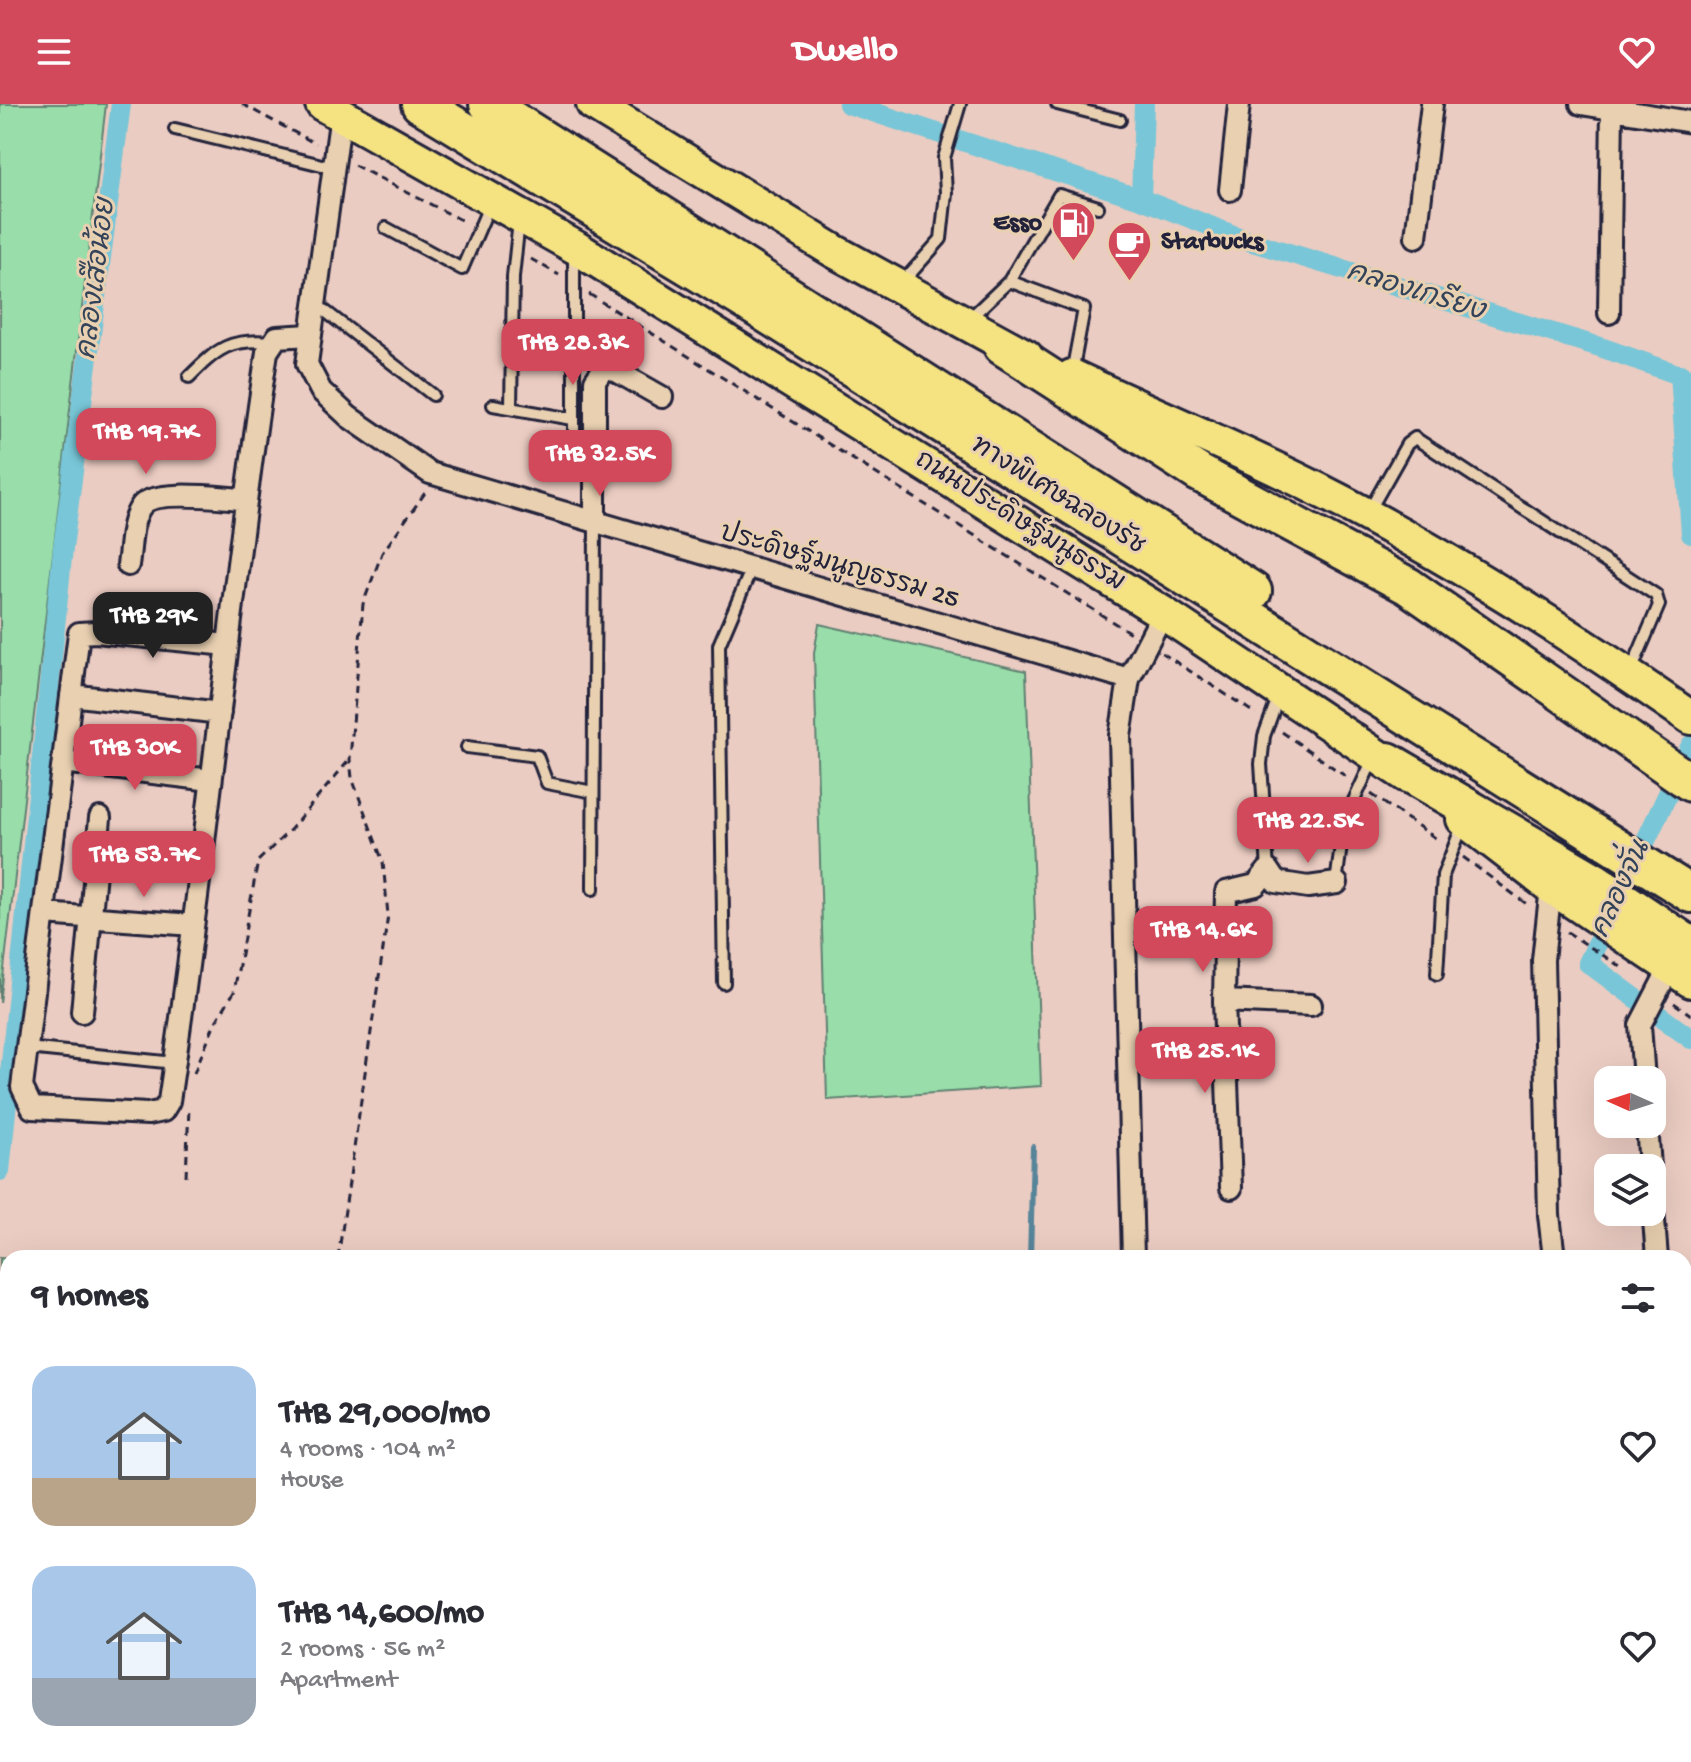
<!DOCTYPE html>
<meta charset="utf-8">
<style>
body{margin:0;font-family:"Gochi Hand","Playpen Sans Thai",sans-serif;background:#f2f2f3;color:#2b2b33;height:100vh;display:flex;flex-direction:column;font-size:30px;white-space:nowrap}
*{box-sizing:border-box;margin:0}
p{font-size:26px;color:#7c7c81}
.icon{flex:none;width:44px;height:44px;fill:none;stroke:currentColor;stroke-width:2;stroke-linecap:round;stroke-linejoin:round}
.map{position:relative;flex:1;overflow:hidden}
.details{position:absolute;left:0px;top:1146px;width:1692px;height:512px;display:flex;flex-direction:column;background:#fff;border-radius:24px 24px 0 0;box-shadow:0 8px 32px #0002}
.details>*{flex:none}
.needle{width:52px;rotate:273deg}
.buttons{position:absolute;left:1594px;top:962px;display:grid;gap:16px}
.buttons a{display:grid;place-items:center;width:72px;height:72px;border-radius:16px;background:#fff;box-shadow:0 8px 32px #0002;font-size:40px}
.price{position:absolute;translate:-50% -68px;padding:0 18px;border-radius:16px;background:#d1495b;color:#fff;font-size:26px;line-height:52px;filter:drop-shadow(0 2px 4px #0008)}
.price::after{content:'';position:absolute;left:50%;top:48px;width:24px;height:18px;margin-left:-12px;background:inherit;clip-path:polygon(0 0,100% 0,50% 100%)}
.price.selected{background:#222;color:#fff}
ul{padding:0;list-style:none}
li{display:flex;align-items:center;gap:24px;height:200px;padding:0 32px}
li span{display:grid;place-items:center;flex:none;width:224px;height:160px;border-radius:24px;color:#555}
li>.icon{margin-inline-start:auto}
span .icon{width:96px;height:96px;fill:#fffc;stroke-width:1}
li b{font-size:34px}
h2{display:flex;justify-content:space-between;align-items:center;height:96px;padding:0 32px;font-size:34px}
header{display:flex;justify-content:space-between;align-items:center;height:104px;padding:0 32px;background:#d1495b;color:#fff;font-size:36px;font-weight:700}
.map>svg:first-child{display:block}
.green{fill:#99deaa;stroke:#5e8072;stroke-width:2}
.lines{fill:none;stroke-linecap:round;stroke-linejoin:round}
.stream{stroke:#568499;stroke-width:6}
.canal{stroke:#78c6d7;stroke-width:20}
.service-casing{stroke:#22223b;stroke-width:16}
.minor-casing{stroke:#22223b;stroke-width:26}
.primary-casing{stroke:#22223b;stroke-width:38}
.motorway-casing{stroke:#22223b;stroke-width:42}
.path{stroke:#22223b;stroke-width:3;stroke-dasharray:8 6;stroke-linecap:butt}
.service{stroke:#e9d0b1;stroke-width:10}
.minor{stroke:#e9d0b1;stroke-width:20}
.primary{stroke:#f5e382;stroke-width:32}
.motorway{stroke:#f5e382;stroke-width:36}
.labels{text-anchor:middle;dominant-baseline:central;stroke-width:6;stroke-linejoin:round;paint-order:stroke}
.poi-label{font-size:26px;font-weight:bold;fill:#22223b;stroke:#e9d0b1;text-anchor:end}
.street-label{font-size:26px;fill:#22223b;stroke:#e9d0b1}
.water-label{font-size:28px;font-style:italic;fill:#33435a;stroke:#e9d0b1}
</style>
<header><svg class="icon" aria-label="menu" viewBox="0 0 24 24"><path d="M4 6h16M4 12h16M4 18h16"/></svg>Dwello<svg class="icon" aria-label="heart" viewBox="0 0 24 24"><path d="M12 20l-8-8c-3-5 5-10 8-4 3-6 11-1 8 4z"/></svg></header>
<div class="map">
<svg width="1691" height="1658" viewBox="0 0 1691 1658">
<rect width="100%" height="100%" fill="#ebccc2"/>
<filter id="ink" filterUnits="userSpaceOnUse"><feTurbulence type="fractalNoise" baseFrequency=".0125" numOctaves="2"/><feDisplacementMap in="SourceGraphic" scale="16" xChannelSelector="R" yChannelSelector="G"/><feConvolveMatrix kernelMatrix="1 2 1 2 8 2 1 2 1" color-interpolation-filters="sRGB"/></filter>
<g filter="url(#ink)">
<path class="green" d="M0,0h106l-106,899z
M819,520l207,47 15,415 -214,14 -13,-447z
M0,1154l8,1v285l-8,-13z
M20,1650h479l-1,8h-479z"/>
<g class="lines">
<path class="stream" d="M1030,1154l3,-111"/>
<path class="canal" d="M848,0l293,95 108,42 354,107 88,31
M1141,95l3,-95
M1680,270l11,160
M1691,641l-103,218 103,76
M0,1067l63,-623 58,-444
M0,1457l8,16
M6,1658l2,-23"/>
<defs>
<path id="service" d="M1057,0l63,16
M175,25l159,39
M386,124l76,41 28,-65
M1009,177l75,28 -12,64
M901,180l40,-45 5,-46 -2,-35 16,-54
M316,200l117,91
M968,216l41,-39 50,-86 39,12
M189,273c29,-29 41,-39 83,-35
M493,301l80,14
M511,304l2,-131 6,-56
M574,368v-219
M1368,409l39,-69 8,-6 241,157 3,10 -28,66
M467,643l70,9 10,27 46,9
M1268,766l-7,-106 3,-28 15,-41
M1337,772l7,-54 30,-65
M593,785l2,-367
M1437,870l6,-99 20,-51
M724,879l-5,-338 32,-75
M27,944l148,15"/>
<path id="minor" d="M1581,0l110,18
M341,10l-34,250 14,27 28,26 81,56 699,206
M1230,86l9,-86
M1416,133l16,-133
M1609,209l3,-204
M595,416v-139l7,-10 9,-3 51,29
M128,461c3,-18 2,-45 14,-60 13,-16 81,-7 103,-6
M228,541l-132,-13 -17,1 -57,454 10,21 116,6 15,-3 6,-10c38,-249 60,-500 98,-749l10,-15 33,-2
M71,591l149,18
M63,658l148,18
M1551,783l-8,73 6,255 5,43
M44,810l149,11
M1224,897l7,187
M1311,901l-87,-4 2,-109 30,-7 12,-15 8,12 32,5 29,-4
M82,908l18,-194
M1644,976l-4,-55 30,-58
M1647,1020l3,44
M1652,1091l5,63
M1133,1154l-13,-522 9,-57 34,-66
M1684,1633h7
M625,1650l1,8
M694,1650l1,8
M809,1650v8
M921,1650l1,8
M1269,1650v8
M1380,1650l1,8
M1496,1650v8
M1607,1650v8
M1021,1658l12,-8"/>
<path id="primary" d="M322,0l253,143 588,366 244,163
M593,0l241,147 192,105
M1072,272c82,39 167,73 247,114 129,65 253,145 372,228
M1463,715l88,68 140,94"/>
<path id="motorway" d="M420,0l319,193 952,597
M488,0l765,487
M1002,242l197,127 209,113 283,197
M1388,657l206,120 97,65"/>
</defs>
<use href="#service" class="service-casing"/>
<use href="#minor" class="minor-casing"/>
<use href="#primary" class="primary-casing"/>
<use href="#motorway" class="motorway-casing"/>
<path class="path" d="M242,0l74,40
M354,61l111,57
M531,155l28,16
M589,190l543,340
M1162,549l94,61
M1282,628l66,46
M1371,690l69,47
M1463,753l65,48
M1567,828l54,35
M1674,899l17,12
M194,969l20,-48 20,-33 24,-131 33,-32 59,-70
M186,1072l3,-68
M338,1154l50,-343 -5,-53 -31,-84 -2,-19 13,-155 19,-51 43,-60
M44,1658l4,-8"/>
<use href="#service" class="service"/>
<use href="#minor" class="minor"/>
<use href="#primary" class="primary"/>
<use href="#motorway" class="motorway"/>
</g>
</g>
<defs>
<symbol id="fuel-pin" viewBox="-11 -11 22 30"><path d="M0 17L-7.5 6A9.5 9.5 0 1 1 7.5 6Z" fill="#d1495b" stroke="#e9d0b1"/><path d="M-5.5-6h7V0h2V4h1.3V-2.5L3-4.5l.8-.8L6-3V5H2.5V1h-1V6h-7ZM-4.2-4.7v3.2H.2V-4.7Z" fill="#fff"/></symbol>
<symbol id="cafe-pin" viewBox="-11 -11 22 30"><path d="M0 17L-7.5 6A9.5 9.5 0 1 1 7.5 6Z" fill="#d1495b" stroke="#e9d0b1"/><path d="M-5.5-4.5H6V0H3Q3 3.5 0 3.5H-2.5Q-5.5 3.5-5.5 0ZM3-3.2v2h1.7v-2ZM-6 4.5H4V6H-6Z" fill="#fff"/></symbol>
</defs>
<g fill-rule="evenodd">
<use href="#fuel-pin" x="1048" y="94" width="51" height="69"/>
<use href="#cafe-pin" x="1104" y="114" width="51" height="69"/>
</g>
<g class="labels">
<g class="poi-label">
<text x="1042" y="120">Esso</text>
<text x="1161" y="139" text-anchor="start">Starbucks</text>
</g>
<g class="street-label">
<text transform="translate(1057 393) rotate(32)">ทางพิเศษฉลองรัช</text>
<text transform="translate(1019 419) rotate(32)">ถนนประดิษฐ์มนูธรรม</text>
<text transform="translate(839 464) rotate(16)">ประดิษฐ์มนูญธรรม 25</text>
</g>
<g class="water-label">
<text transform="translate(98 175) rotate(-83)">คลองเสือน้อย</text>
<text transform="translate(1415 189) rotate(17)">คลองเกรียง</text>
<text transform="translate(1622 786) rotate(-65)">คลองจั่น</text>
</g>
</g>
</svg>
<div class="buttons">
<a><svg class="needle" viewBox="-14 -14 28 28"><path d="M0-13l5 13h-10z" fill="#e53935"/><path d="M0 13l5-13h-10z" fill="#7c7c81"/></svg></a>
<a><svg class="icon" aria-label="layers" viewBox="0 0 24 24"><path d="M12 4l9 5-9 5-9-5zM3 14l9 5 9-5"/></svg></a>
</div>
<b class="price" style="left:573px;top:283px">THB 28.3K</b>
<b class="price" style="left:146px;top:372px">THB 19.7K</b>
<b class="price" style="left:600px;top:394px">THB 32.5K</b>
<b class="price selected" style="left:153px;top:556px">THB 29K</b>
<b class="price" style="left:135px;top:688px">THB 30K</b>
<b class="price" style="left:1308px;top:761px">THB 22.5K</b>
<b class="price" style="left:144px;top:795px">THB 53.7K</b>
<b class="price" style="left:1203px;top:870px">THB 14.6K</b>
<b class="price" style="left:1205px;top:991px">THB 25.1K</b>
<section class="details">
<h2>9 homes<svg class="icon" aria-label="filters" viewBox="0 0 24 24"><path d="M4 7h16M4 17h16"/><circle cx="9" cy="7" r="2"/><circle cx="15" cy="17" r="2"/></svg></h2>
<ul>
<li><span style="background:linear-gradient(#a9c7e8 70%,#b9a48a 0)"><svg class="icon" aria-label="home" viewBox="0 0 24 24"><path d="M3 11l9-7 9 7M6 9v11h12V9"/></svg></span><div><b>THB 29,000/mo</b><p>4 rooms · 104 m²</p><p>House</p></div><svg class="icon" aria-label="heart" viewBox="0 0 24 24"><path d="M12 20l-8-8c-3-5 5-10 8-4 3-6 11-1 8 4z"/></svg></li>
<li><span style="background:linear-gradient(#a9c7e8 70%,#9aa5b1 0)"><svg class="icon" aria-label="home" viewBox="0 0 24 24"><path d="M3 11l9-7 9 7M6 9v11h12V9"/></svg></span><div><b>THB 14,600/mo</b><p>2 rooms · 56 m²</p><p>Apartment</p></div><svg class="icon" aria-label="heart" viewBox="0 0 24 24"><path d="M12 20l-8-8c-3-5 5-10 8-4 3-6 11-1 8 4z"/></svg></li>
</ul>
</section>
</div>
